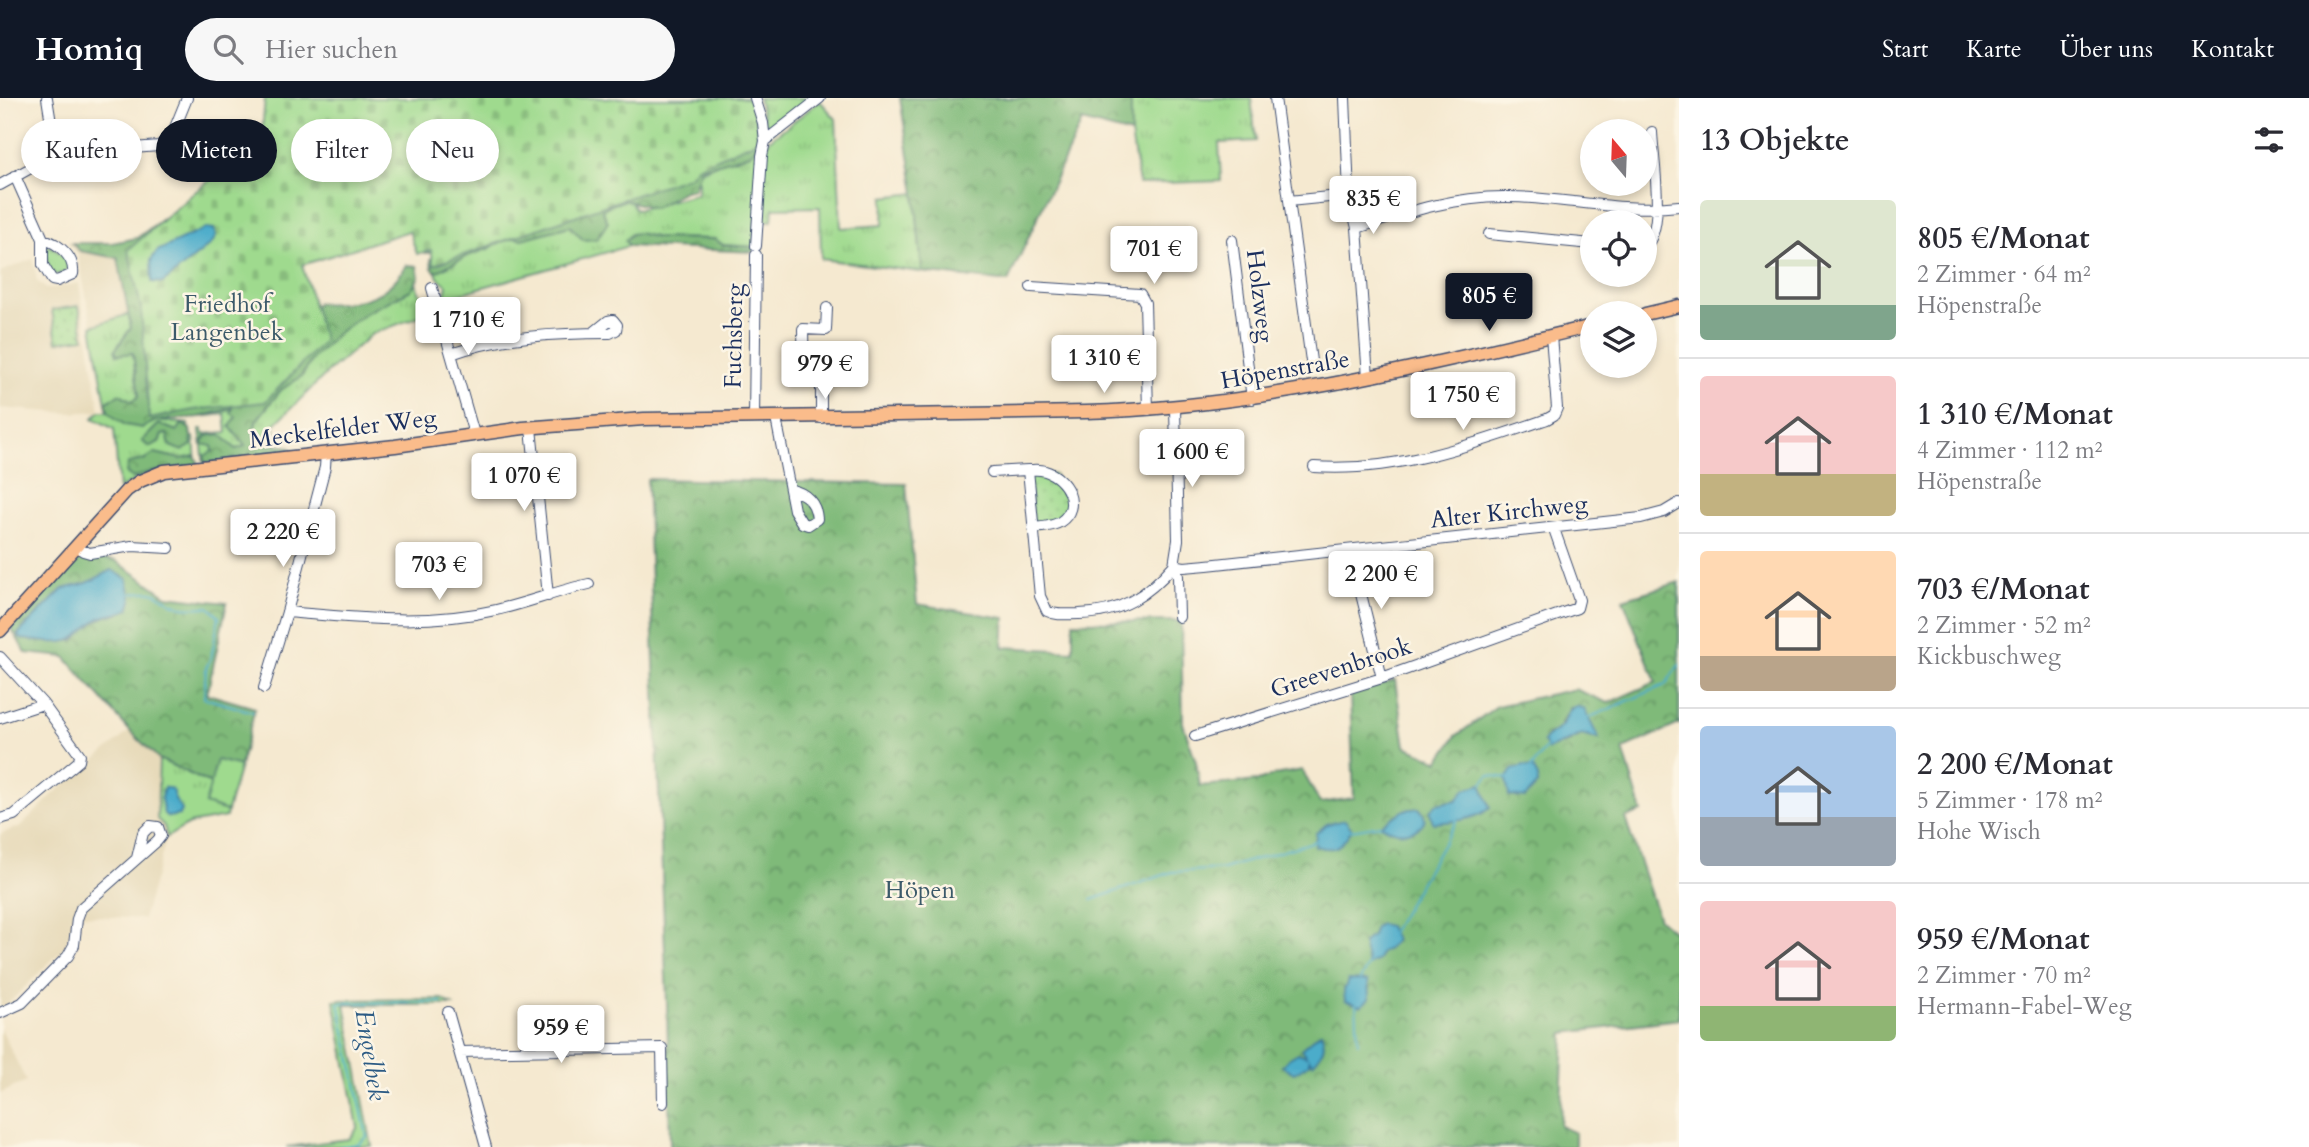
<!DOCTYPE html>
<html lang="de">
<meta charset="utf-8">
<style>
body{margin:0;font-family:Cardo,serif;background:#f7f7f7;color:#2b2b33;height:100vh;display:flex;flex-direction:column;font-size:26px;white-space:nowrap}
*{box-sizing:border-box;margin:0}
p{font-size:23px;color:#7c7c81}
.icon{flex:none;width:38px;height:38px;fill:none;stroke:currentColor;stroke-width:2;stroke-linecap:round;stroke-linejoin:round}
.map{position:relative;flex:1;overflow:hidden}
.details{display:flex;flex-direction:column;background:#fff;width:630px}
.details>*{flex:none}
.hud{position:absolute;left:21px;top:21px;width:665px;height:63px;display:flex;gap:14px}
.needle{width:46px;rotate:341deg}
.fabs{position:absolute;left:1580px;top:21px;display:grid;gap:14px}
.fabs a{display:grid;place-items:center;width:77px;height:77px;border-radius:50%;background:#fff;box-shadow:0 4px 10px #0003;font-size:35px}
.price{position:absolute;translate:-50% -60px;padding:0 16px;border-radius:7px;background:#fff;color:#222;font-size:23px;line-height:46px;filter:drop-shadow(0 2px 4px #0008)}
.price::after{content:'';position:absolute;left:50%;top:42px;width:21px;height:16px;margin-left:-10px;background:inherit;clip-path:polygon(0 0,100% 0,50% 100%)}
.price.active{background:#111827;color:#fff}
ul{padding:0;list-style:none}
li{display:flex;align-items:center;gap:21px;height:175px;padding:0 21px}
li+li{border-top:2px solid #e1e1e2}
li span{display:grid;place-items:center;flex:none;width:196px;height:140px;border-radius:7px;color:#555}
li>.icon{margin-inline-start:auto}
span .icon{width:84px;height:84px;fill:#fffc;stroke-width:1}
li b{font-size:30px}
h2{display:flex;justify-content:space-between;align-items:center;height:84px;padding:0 21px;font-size:30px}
.tag{padding:0 24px;border-radius:32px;background:#fff;box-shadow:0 4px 10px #0003;font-size:24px;line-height:63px}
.tag.active{background:#111827;color:#fff}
header{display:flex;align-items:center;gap:42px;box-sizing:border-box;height:98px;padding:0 35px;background:#111827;color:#fff}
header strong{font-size:33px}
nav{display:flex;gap:38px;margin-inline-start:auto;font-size:24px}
.search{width:490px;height:63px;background:#f7f7f7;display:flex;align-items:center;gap:18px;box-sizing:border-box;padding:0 24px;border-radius:38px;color:#7c7c81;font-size:26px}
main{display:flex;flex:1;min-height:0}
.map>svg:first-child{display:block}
.built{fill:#e7daba}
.grass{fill:url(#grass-tufts);stroke:#5d8476;stroke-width:2}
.forest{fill:url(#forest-crowns);stroke:#4d746c;stroke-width:2;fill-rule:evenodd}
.cemetery{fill:url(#cemetery-stones);stroke:#5d8476;stroke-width:2}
.park{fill:url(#park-dots);stroke:#5d8476;stroke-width:2}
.pitch{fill:#9fda8e;stroke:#5d8476;stroke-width:2}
.water{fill:#4bacca;stroke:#336e94;stroke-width:2}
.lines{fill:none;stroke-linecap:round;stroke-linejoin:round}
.stream{stroke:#4bacca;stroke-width:2}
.minor-casing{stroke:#3c4b6f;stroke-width:12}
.major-casing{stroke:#3c4b6f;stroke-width:15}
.minor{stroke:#fff;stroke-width:10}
.major{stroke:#fabc8b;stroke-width:12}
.labels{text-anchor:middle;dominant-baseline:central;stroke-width:5;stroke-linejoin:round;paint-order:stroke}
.street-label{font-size:24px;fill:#1b2f5e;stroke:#fcf5e5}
.park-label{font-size:24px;fill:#3c5a6a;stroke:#fcf5e5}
.water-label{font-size:26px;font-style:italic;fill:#2c5b84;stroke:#fcf5e5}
</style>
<header>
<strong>Homiq</strong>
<div class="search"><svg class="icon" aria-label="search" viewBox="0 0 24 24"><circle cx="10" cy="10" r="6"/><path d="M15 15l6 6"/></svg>Hier suchen</div>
<nav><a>Start</a><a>Karte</a><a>Über uns</a><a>Kontakt</a></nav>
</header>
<main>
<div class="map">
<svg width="1679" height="1049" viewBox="0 0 1679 1049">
<defs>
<pattern id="grass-tufts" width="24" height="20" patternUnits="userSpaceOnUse" patternTransform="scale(1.75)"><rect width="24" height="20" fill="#9fda8e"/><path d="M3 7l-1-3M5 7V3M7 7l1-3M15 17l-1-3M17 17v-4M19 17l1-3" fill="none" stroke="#88bb7d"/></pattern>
<pattern id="forest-crowns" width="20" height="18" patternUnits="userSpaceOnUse" patternTransform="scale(1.75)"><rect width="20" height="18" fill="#7fba79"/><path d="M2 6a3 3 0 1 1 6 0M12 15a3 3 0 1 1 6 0" fill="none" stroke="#679866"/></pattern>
<pattern id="cemetery-stones" width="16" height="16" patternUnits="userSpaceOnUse" patternTransform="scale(1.75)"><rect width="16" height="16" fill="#9fda8e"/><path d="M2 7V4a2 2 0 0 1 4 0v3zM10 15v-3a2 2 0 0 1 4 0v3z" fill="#88bb7d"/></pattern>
<pattern id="park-dots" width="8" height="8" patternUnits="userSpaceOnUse" patternTransform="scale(1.75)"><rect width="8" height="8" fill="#9fda8e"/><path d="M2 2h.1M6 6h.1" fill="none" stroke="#88bb7d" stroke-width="1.8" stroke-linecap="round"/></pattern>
</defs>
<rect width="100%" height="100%" fill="#fcf5e5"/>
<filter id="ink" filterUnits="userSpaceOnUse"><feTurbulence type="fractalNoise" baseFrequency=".0143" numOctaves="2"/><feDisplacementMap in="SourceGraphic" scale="14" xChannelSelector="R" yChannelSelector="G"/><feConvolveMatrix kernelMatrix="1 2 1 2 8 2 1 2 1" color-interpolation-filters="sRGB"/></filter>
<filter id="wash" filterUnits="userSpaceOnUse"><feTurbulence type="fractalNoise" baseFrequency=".00686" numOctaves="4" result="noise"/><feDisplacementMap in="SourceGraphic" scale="28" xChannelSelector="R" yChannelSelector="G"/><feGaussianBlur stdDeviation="1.57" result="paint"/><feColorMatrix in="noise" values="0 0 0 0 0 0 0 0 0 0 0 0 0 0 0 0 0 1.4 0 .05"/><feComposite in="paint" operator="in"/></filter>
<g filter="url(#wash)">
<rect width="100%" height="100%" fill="#f5e9d0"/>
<path class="built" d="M67,144l56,6 11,64 -42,14 -14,-72z
M33,161l4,22 9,8 33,-6 21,128 -32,2 -68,-5v-136z
M130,633l29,28 -2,60 7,7 3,11 -24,82 -61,-4 -11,10 -4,20 -60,60 -7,2v-173l21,-8 36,-35z
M0,929l26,54 -26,13z"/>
<path class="grass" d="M758,0h56l-46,36z
M1131,0h120l5,43 -37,2 2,38 -82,3 -8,-50z
M820,3l16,18 5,109 42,-3 1,-28 31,-4 7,79 -101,-13 -1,-52 -47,1 -1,13 -16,-1 -2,27 -31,-2 -8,-6 -57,-1 -20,-5 -12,8 3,5 -185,52 3,-13 -9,-7 -4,-13 195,-66 7,11 62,-17v-21l70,-31z
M45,148h6l16,13 2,7 -5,7 -8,2 -7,-3z
M416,184l2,8 12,22 -58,22 -44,38 -54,53 4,30 -74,9 -4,-35h2l2,5 23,-2 -2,-18 -25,3 65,-15 92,-90z
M129,216l2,14 -12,16 14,9 6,44 -7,4 -12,-7 -14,9 -14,-77z
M100,313h11l38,8 39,5 1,13h5l2,27 -61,16 -16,9 -5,-60 -21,-11z
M159,661l52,25 -6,20 22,7 -1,6 -37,7 -22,13 -3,-11 -7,-7z
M442,901l10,6h-107l27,141 -86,1 63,-8 9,-12 -24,-127z"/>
<path class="forest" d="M741,0h9l9,29 1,15 -10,12 -49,14 -7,21 -10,2 -30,17 -34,-9 -18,11 6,12 -11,17 -14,1 -13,-14 -48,13 -15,-2 -17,11 -25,9 -29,15 -4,-4 -1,-9 4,-6h-10l-9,-10z
M900,0h231v36l-49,-13 -74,161 -86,-10 -7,-79z
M189,101l118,117 10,-13c22,2 54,-1 71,-16 8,-6 13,-14 19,-22l10,1 2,11 -8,13 -44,22 -29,21 -25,25 -11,18 -21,14 -25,31 -2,14 6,10 26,1 8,4 -89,13 -1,-7 9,-5 -1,-5 -10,-2 4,-8 14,-2 16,15 9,-3 -15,-19 6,-10 -5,-4 2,-5 -33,9 -44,4 -14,7 -17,-3 -11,-8 -6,-6 -2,-8 14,-9 12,7 7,-5 -6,-43 -16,2 -2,-5 16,-22 -13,-70 -38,-7 -8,-8h40l25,-5z
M638,135l20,5 57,1 8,6 31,2v5l-125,-6 -4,-5 6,-7z
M159,326l18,7 5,-7 8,5 2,16 -10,6 -12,-5 -3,-12 -5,1 -3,7 -10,5 -7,-6z
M155,355l26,6 14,-3 4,8 -52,9 -14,5 -7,-5 2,-10 16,-3z
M647,381l259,5 11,120 88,14 -2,29 70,4v-29l108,-1 2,102 13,39 4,24 58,-5 17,-6 27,-5 18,33 34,-5 -4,-103 45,-15 10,66 34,15 17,-25 41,-30 78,-17 33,14 48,-21 -33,-83 56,-17v142l-56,25 19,63 -17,6 34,101 20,17v83l-115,14 -4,93 15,7v14h-905l-3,-143zM1570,610l28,31 -17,-4 -18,10 -15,-10 10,-5z
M77,455l39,8 51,35 60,7 -20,91 48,14 -15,58 -23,-5 -6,23 -52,-25 -29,-28 -65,-74 -39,-4 -15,-25zM112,473l7,43 -13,2 -16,8 -16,16 -15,2 -38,-3 -3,-5 45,-45 24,-6z"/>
<path class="cemetery" d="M265,0h484l8,26 1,16 -61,27 -7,9 -256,89 -3,-15 -14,4 -8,-23 -107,34 22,76 -59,61 -72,8 -44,9 -8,-111 -13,-58 74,-64 59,-43z"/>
<path class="park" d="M79,208l5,32 -27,4 -5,-32z
M1028,372l26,5 17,27 -10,19 -27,7z"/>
<path class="pitch" d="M217,662l23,6 -13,45 -22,-7z"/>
<path class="water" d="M206,130l8,1 2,8 -5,7 -48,39 -11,-1 -1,-22 6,-9z
M112,472l15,9 5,22 -3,8c-9,5 -18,5 -27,8 -11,5 -17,14 -26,20 -13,10 -39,3 -55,2l-3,-5 45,-45 24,-6z
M1576,608l8,3 15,30 -18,-4 -33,15 -5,-8c5,-8 13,-10 19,-17 5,-8 5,-16 14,-19z
M1523,668l10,2 5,9v7l-13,14 -16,-2 -3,-17 6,-9z
M1481,686l9,23c-11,13 -40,15 -57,16l-3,-12 6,-7 21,-4 8,-11z
M164,689l8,2 3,10 7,11 -3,5 -11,2 -4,-3 -3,-15z
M1419,710c16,16 -6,27 -22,24 -5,-1 -12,-5 -17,-7l25,-15z
M1345,722l7,9c-11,18 -16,23 -37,17l1,-13 11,-9z
M1380,826l9,2 6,14 -7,9 -7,3 -3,8 -10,5 -5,-22 9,-7 3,-9z
M1348,882l20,1 1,18 -8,7 -16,-5 -1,-10z
M1321,934c6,14 2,20 -8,31l-4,-4v5l-15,9 -12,-7 6,-7 10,-6 8,3 -5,-7z"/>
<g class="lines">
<path class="stream" d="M130,496c34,-7 23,3 49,12 9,3 21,1 30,1l10,10 -8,41 -5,10 -2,30 49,14
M1588,620l77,-33 14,-20
M1531,670l15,-21
M1482,686l7,-9 18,3
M1351,732l29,-5
M1091,802l81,-28 51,-3 93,-28
M1391,835l66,-113
M1360,882l9,-17
M1356,904l2,41
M339,1049l20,-3 8,-7 -28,-134 103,-1"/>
</g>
</g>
<g filter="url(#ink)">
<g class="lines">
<defs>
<path id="minor" d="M47,0l9,56
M755,0l8,25 2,18 -3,15 -6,90
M1275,0l36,263
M1345,0l4,97 8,33 11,149
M765,43l55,-43
M15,78l28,63v26l9,15 5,1 16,-7c2,-16 -14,-31 -30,-35
M0,87l56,-31 103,-8 13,-11 15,-37
M1289,103l60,-6
M1357,130c50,-16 99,-32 151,-31 57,0 114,16 171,9
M1489,136l103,10
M1232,142l20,159
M1645,149c21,-19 8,-88 7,-115
M1031,189l109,7 5,9 3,107
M432,190l42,146
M451,256c51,-18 106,-21 159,-21l6,-3 1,-5 -4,-5 -5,1 -15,12
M1175,310l3,132 -4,25 4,11 1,41
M754,320l2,-163
M776,320l18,92 8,13 6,2 9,-6c-1,-16 -11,-26 -26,-29
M821,320v-45h-17l-1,-44 23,1 1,-22
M531,330l17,168
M1314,369c80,6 158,-22 233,-48l7,-4 3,-7 -6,-72
M992,374l36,-2
M1033,430c9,-1 19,-1 27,-6 23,-15 6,-45 -15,-51 -5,-2 -11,-1 -17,-1l12,126 7,15c10,5 20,3 32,3 42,-1 68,-18 95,-49
M77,448l6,5 7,2 42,-7 37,2
M1350,452l32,128
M1174,467l10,2 23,-2 434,-47 23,-6 15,-9
M287,514c70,6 140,14 209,-2 31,-7 61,-19 93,-26
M0,559l43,47 37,51 -1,6 -65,54 -14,4
M264,590l23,-76 38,-145 1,-14
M0,620l43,-14
M1195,638l187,-58 195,-70 2,-8 -25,-71
M448,914l38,135
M0,915l22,-10 46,-47 6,-11 3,-26 4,-11 76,-67 4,-5 -3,-9 -8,-1 -7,7 -6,25
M460,954l202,-4 1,55"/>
<path id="major" d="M1645,216l34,-8
M0,533l127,-141 13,-9 24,-10 231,-25 128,-18 121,-9 442,-7c173,-5 339,-46 506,-86"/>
</defs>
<use href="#minor" class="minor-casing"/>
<use href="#major" class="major-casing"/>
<use href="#minor" class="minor"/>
<use href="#major" class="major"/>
</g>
</g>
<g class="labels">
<g class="street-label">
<text transform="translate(1260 198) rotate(83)">Holzweg</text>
<text transform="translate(734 238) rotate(-89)">Fuchsberg</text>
<text transform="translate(1285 272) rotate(-10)">Höpenstraße</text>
<text transform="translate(343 331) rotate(-7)">Meckelfelder Weg</text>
<text transform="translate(1509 414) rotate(-6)">Alter Kirchweg</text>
<text transform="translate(1341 570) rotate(-18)">Greevenbrook</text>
</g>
<g class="park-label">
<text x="227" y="206">Friedhof<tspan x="227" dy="28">Langenbek</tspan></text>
<text x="920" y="792">Höpen</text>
</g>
<g class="water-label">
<text transform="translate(371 957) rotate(81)">Engelbek</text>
</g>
</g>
</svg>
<div class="fabs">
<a><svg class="needle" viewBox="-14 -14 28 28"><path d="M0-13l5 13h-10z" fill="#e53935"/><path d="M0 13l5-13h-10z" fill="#7c7c81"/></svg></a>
<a><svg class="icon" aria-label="locate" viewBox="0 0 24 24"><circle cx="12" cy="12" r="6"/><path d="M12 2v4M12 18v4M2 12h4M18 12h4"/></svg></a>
<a><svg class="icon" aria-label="layers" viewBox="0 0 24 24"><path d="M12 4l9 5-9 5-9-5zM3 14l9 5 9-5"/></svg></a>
</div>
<b class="price" style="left:1373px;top:138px">835 €</b>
<b class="price" style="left:1154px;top:188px">701 €</b>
<b class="price active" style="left:1489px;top:235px">805 €</b>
<b class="price" style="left:468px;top:259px">1 710 €</b>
<b class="price" style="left:1104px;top:297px">1 310 €</b>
<b class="price" style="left:825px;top:303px">979 €</b>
<b class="price" style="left:1463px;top:334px">1 750 €</b>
<b class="price" style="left:1192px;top:391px">1 600 €</b>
<b class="price" style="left:524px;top:415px">1 070 €</b>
<b class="price" style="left:283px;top:471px">2 220 €</b>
<b class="price" style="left:439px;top:504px">703 €</b>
<b class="price" style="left:1381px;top:513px">2 200 €</b>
<b class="price" style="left:561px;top:967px">959 €</b>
<div class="hud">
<a class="tag">Kaufen</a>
<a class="tag active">Mieten</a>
<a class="tag">Filter</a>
<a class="tag">Neu</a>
</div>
</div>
<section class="details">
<h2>13 Objekte<svg class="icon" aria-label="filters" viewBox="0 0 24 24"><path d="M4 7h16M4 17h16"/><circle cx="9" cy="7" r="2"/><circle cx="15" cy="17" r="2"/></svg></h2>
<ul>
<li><span style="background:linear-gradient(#dfe7d0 75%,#7fa58c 0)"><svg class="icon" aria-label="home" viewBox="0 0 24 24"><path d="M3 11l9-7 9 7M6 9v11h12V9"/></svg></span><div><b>805 €/Monat</b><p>2 Zimmer · 64 m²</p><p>Höpenstraße</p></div></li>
<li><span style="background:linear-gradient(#f6c9c9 70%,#c2b280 0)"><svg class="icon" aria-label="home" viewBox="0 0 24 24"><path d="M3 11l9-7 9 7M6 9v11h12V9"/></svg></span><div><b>1 310 €/Monat</b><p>4 Zimmer · 112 m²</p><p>Höpenstraße</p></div></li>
<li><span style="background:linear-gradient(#ffd9b3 75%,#b9a48a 0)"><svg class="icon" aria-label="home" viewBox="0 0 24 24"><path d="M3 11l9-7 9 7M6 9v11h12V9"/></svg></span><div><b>703 €/Monat</b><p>2 Zimmer · 52 m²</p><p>Kickbuschweg</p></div></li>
<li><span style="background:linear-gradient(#a9c7e8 65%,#9aa5b1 0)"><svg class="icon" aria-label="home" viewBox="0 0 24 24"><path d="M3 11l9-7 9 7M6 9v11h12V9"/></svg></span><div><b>2 200 €/Monat</b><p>5 Zimmer · 178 m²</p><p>Hohe Wisch</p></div></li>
<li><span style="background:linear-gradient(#f6c9c9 75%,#8fb573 0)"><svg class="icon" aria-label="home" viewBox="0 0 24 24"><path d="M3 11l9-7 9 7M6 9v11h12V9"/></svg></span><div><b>959 €/Monat</b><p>2 Zimmer · 70 m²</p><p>Hermann-Fabel-Weg</p></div></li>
</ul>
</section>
</main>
